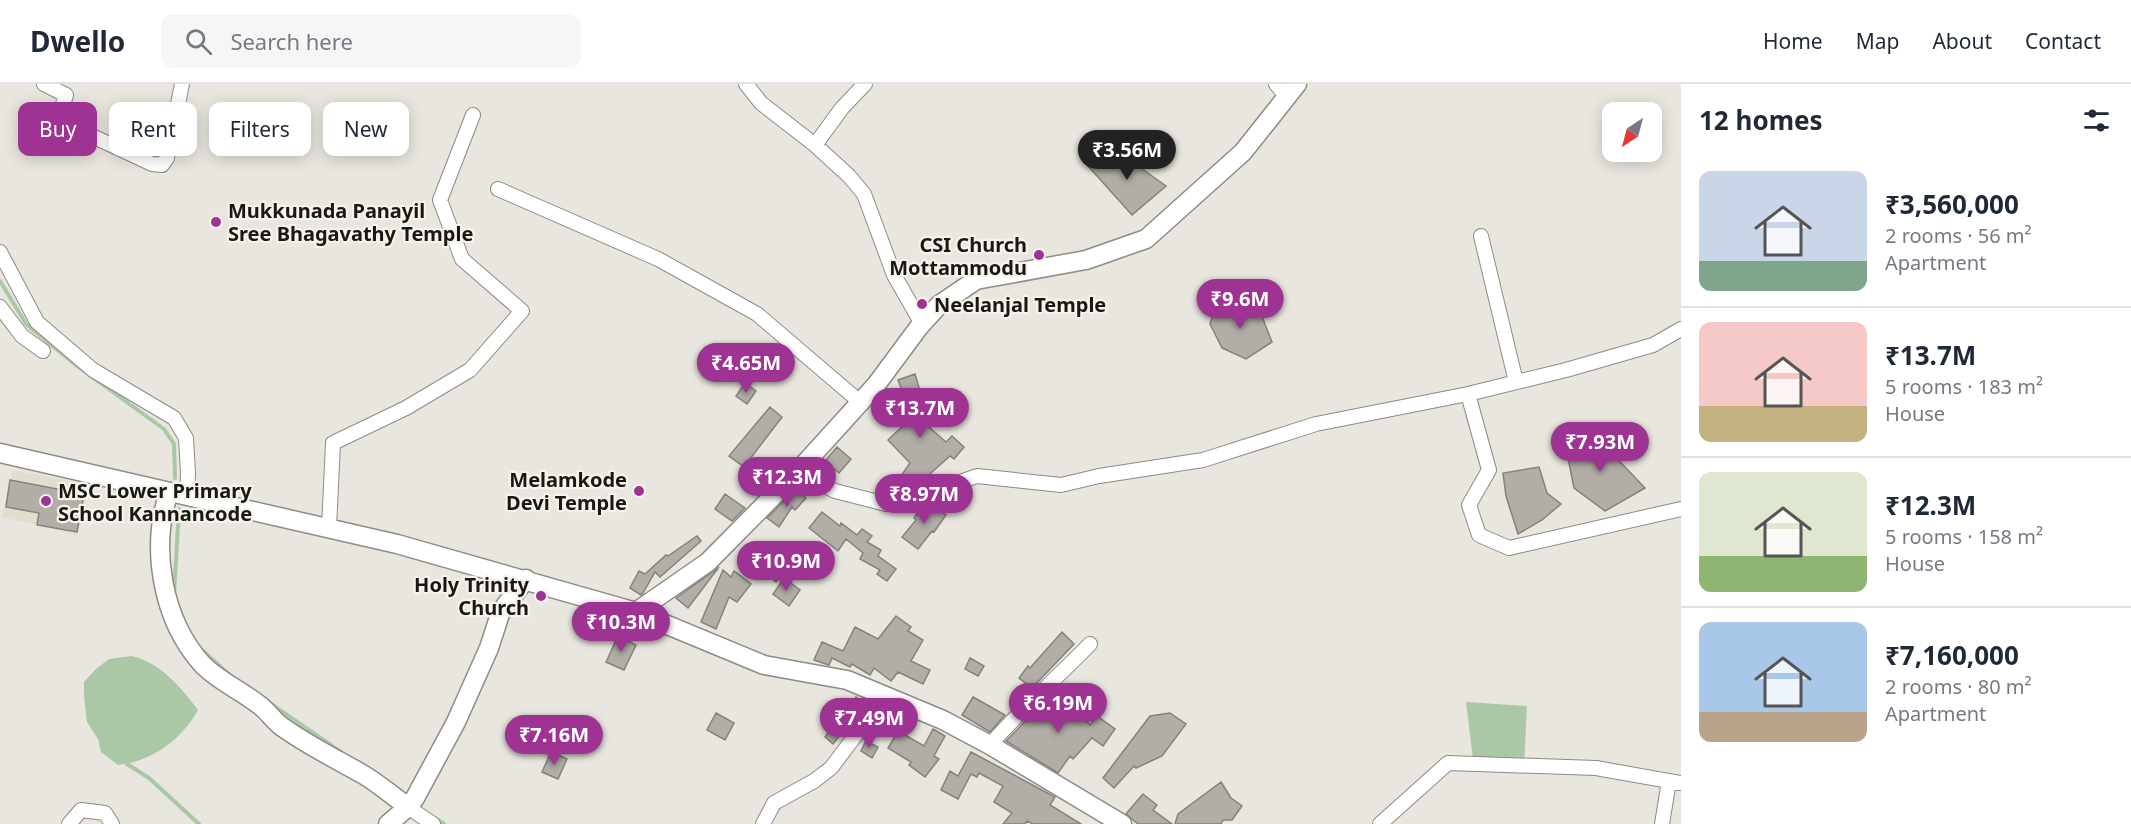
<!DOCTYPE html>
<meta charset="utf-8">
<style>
body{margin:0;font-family:"Noto Sans",sans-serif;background:#f6f6f7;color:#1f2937;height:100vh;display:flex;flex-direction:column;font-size:22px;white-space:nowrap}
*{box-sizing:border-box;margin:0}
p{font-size:20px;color:#747a83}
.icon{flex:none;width:33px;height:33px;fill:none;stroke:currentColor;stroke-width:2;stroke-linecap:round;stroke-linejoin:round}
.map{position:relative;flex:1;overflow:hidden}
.panel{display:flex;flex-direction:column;background:#fff;width:450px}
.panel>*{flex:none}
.hud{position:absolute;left:18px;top:18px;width:570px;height:54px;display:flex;gap:12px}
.needle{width:39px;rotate:216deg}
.fabs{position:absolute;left:1602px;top:18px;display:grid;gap:12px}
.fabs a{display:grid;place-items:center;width:60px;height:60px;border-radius:12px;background:#fff;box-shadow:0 3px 15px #0003;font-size:30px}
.price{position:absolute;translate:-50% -51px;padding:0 14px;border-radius:21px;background:#9e3393;color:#fff;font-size:20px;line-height:39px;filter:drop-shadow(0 2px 3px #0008)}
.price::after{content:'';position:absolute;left:50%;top:36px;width:18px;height:14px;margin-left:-9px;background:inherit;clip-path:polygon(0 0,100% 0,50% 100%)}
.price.selected{background:#222;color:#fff}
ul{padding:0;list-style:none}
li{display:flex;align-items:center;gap:18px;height:150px;padding:0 18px}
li+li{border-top:2px solid #e0e1e3}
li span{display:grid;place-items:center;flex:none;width:168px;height:120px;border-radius:12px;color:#555}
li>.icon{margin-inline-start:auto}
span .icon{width:72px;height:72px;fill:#fffc;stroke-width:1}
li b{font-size:26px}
h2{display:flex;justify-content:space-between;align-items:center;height:72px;padding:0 18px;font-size:26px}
.pill{padding:0 21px;border-radius:12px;background:#fff;box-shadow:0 3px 15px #0003;font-size:21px;line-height:54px}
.pill.selected{background:#9e3393;color:#fff}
header{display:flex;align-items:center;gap:36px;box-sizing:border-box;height:84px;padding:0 30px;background:#fff;border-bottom:2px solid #e0e1e3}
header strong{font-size:28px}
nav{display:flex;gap:33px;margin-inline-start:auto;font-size:21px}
.search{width:420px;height:54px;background:#f6f6f7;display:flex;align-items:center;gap:15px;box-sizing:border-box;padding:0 21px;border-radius:12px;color:#747a83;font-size:22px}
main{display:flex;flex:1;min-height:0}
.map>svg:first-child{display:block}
.built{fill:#e2dece}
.water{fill:#aac8a6}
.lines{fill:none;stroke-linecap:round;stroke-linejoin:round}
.stream{stroke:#aac8a6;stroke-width:4}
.building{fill:#b3ada7;stroke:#86817b;stroke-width:1.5}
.street-casing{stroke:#8d8b83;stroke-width:16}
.secondary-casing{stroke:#8d8b83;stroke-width:21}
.street{stroke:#fff;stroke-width:14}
.secondary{stroke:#fff;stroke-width:18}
.poi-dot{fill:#9e3393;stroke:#f5f3eb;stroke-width:2}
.labels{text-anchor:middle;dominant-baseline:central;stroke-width:4.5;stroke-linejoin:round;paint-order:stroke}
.poi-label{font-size:20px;font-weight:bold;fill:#191815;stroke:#f5f3eb;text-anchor:start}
</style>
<header>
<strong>Dwello</strong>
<div class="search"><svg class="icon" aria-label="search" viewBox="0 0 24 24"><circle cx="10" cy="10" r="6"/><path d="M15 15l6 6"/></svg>Search here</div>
<nav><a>Home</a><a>Map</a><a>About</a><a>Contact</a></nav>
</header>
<main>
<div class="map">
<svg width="1681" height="740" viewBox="0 0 1681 740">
<rect width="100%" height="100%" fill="#e8e6de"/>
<path class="built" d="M13,386l77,15 -13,50 -75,-18z"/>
<path class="water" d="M131,572c29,6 50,31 67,54 -17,30 -45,51 -80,55l-17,-13 -3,-13 -11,-17 -3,-26v-14l12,-13 13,-10z
M1466,618l61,4 -3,61 -51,-8z"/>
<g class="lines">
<path class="stream" d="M0,197l26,43 51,42 87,63 10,15 1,34
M174,510l5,-85
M202,566l30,27
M268,618l73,50
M127,676v4l22,14 50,46
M435,734l9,6"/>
</g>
<path class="building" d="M1117,67l49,35 -34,29 -44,-49z
M1236,216l11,14h14l11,28 -26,17 -24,-11 -12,-24 5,-16z
M915,290l5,17 -5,1 14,22 -9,5 26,23 6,-6 12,11 -10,12 -4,-3 -28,25 -5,-6 -9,14 -6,2 -8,-5 16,-23 -22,-23 21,-20 -8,-13 6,-3 -9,-24z
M745,299l11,8 -9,13 -11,-8z
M770,323l12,10 -32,42 19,12 -8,14 -17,-10 4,-5 -19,-14z
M1586,342l59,62 -40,23 -31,-23 -7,-35z
M837,363l14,12 -12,14 -14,-12z
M1539,383l8,26 14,11 -19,16 -24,14 -12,-38 -3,-23z
M10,396l74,14 -7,38 -40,-7 2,-12 -33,-6z
M796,405l10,9 -11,12 -3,-3 -13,20 -12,-9z
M725,410l20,14 -13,13 -17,-12z
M928,419l18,12 -12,17 -2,-1 -14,18 -16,-12 14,-17 -2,-2 10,-14z
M822,428l18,14 1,-3 16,12 5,-6 10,7 -5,6 14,8 -3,6 18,13 -9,12 -10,-7 3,-4 -20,-11 3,-6 -17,-14 -8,12 -29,-23z
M697,452l4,5 -41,36 -5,-5 -12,21 -2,2 -11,-7 9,-17 6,3 21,-19 2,1z
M767,458l11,9 -11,15 -12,-9z
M776,479l9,7 -9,12 -9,-7z
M719,483l-31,41 -12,-10 38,-27z
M723,486l8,7 3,-6 17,13 -14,18 -8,-5 -13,32 -15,-7z
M784,494l16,12 -11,16 -16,-12z
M896,532l15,11 -3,4 15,9 -12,21 19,9 -7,14 -25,-12 -7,9 -17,-13 -4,7 -18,-11 -2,3 -18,-9 -3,7 -15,-5 8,-18 21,9 12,-24 23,12z
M1062,548l12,12 -42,44 -13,-10 9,-12 2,2z
M618,552l18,9 -12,25 -18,-8z
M970,574l14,8 -6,10 -13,-7z
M856,613l11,8 -20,27 -7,-6 10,-15 -3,-1z
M973,613l32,18 -15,17 -28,-17z
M1049,613l12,10 7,-6 22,24 7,-9 18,13 -12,17 -11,-8 -19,21 -3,-3 -12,17 -52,-32z
M716,629l18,10 -9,17 -18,-10z
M1170,629l16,11 -24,32 -26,12 -2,-2 -20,22 -11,-10 47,-62z
M831,645l9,6 -7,9 -8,-7z
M933,645l12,7 -11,20 5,3 -14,18 -16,-12 2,-3 -23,-14 10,-17 26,15z
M866,657l12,6 -6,11 -11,-7z
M551,668l16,7 -9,20 -16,-7z
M971,668l84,45 -5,8 31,19h-48l-6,-3 -2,3h-22l9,-11 -18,-11 9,-16 -24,-13 -2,4 -6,-3 -13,25 -17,-9 9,-19 8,5z
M1221,698l10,16 11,8 -10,14h-9l-2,4h-46l3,-10z
M1143,710l14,11 -4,5 19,14h-34l-12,-10z"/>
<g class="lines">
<defs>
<path id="street" d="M44,0l22,11 -8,25 94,44 10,1 5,-7 15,-74
M746,0l15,19 54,42 34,31 15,18 30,81 28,49
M1276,0l10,12
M815,61l27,-37 23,-24
M498,105l160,70 99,55 103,88
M1481,152l35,146
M0,168l37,70 56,48 81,48 12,20 2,35 -1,23
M0,223l22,29 21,15
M1468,310l98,-24 87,-25 28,-16
M798,387l37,20 51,13 39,-10 52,-18 84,9 38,-9 104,-16 113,-36 152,-30 21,76 -20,35 10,30 30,13 172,-39
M329,444l4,-85 73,-35 64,-38 52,-59 -60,-52 -22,-59 33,-85
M990,661c31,-36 67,-67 100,-101
M408,723l25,17
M69,740l12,-14 24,3 7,11
M763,740l11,-21 40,-22 17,-13 55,-73
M1380,740l68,-61 148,5 85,15
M1662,740l7,-43"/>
<path id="secondary" d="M0,369l397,91 239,68 128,53 83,15 96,40 47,25 132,79
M169,408c-19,56 -7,127 33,172 15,16 38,26 56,40 9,6 15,16 23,22 26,19 55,33 83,49 15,9 30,22 44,32
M636,528l72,-50 90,-91 78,-86 43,-58 20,-22 37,-25 110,-20 60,-21 97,-87 54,-68
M388,740l20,-17 7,-9 41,-76 33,-74 12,-37 25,-32"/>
</defs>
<use href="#street" class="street-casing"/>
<use href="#secondary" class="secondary-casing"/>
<use href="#street" class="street"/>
<use href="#secondary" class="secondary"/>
</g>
<g class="poi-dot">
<circle cx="216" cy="138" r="6"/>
<circle cx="1039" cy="171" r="6"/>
<circle cx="922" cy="220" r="6"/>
<circle cx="639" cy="407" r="6"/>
<circle cx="46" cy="417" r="6"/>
<circle cx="541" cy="512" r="6"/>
</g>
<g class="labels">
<g class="poi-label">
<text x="228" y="126">Mukkunada Panayil<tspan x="228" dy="23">Sree Bhagavathy Temple</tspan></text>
<text x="1027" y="160" text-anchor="end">CSI Church<tspan x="1027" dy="23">Mottammodu</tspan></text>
<text x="934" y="220">Neelanjal Temple</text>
<text x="627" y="395" text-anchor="end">Melamkode<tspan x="627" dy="23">Devi Temple</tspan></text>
<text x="58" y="406">MSC Lower Primary<tspan x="58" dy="23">School Kannancode</tspan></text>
<text x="529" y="500" text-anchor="end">Holy Trinity<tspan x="529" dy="23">Church</tspan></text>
</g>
</g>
</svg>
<div class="fabs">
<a><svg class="needle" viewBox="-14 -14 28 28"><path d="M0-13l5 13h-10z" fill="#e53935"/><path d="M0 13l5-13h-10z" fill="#747a83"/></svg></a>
</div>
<b class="price selected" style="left:1127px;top:97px">₹3.56M</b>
<b class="price" style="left:1240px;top:246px">₹9.6M</b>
<b class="price" style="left:746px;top:310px">₹4.65M</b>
<b class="price" style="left:920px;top:355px">₹13.7M</b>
<b class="price" style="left:1600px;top:389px">₹7.93M</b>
<b class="price" style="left:787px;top:424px">₹12.3M</b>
<b class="price" style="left:924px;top:441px">₹8.97M</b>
<b class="price" style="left:786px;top:508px">₹10.9M</b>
<b class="price" style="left:621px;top:569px">₹10.3M</b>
<b class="price" style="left:1058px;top:650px">₹6.19M</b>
<b class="price" style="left:869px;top:665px">₹7.49M</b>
<b class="price" style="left:554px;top:682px">₹7.16M</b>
<div class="hud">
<a class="pill selected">Buy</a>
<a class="pill">Rent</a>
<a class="pill">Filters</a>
<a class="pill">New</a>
</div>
</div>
<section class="panel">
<h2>12 homes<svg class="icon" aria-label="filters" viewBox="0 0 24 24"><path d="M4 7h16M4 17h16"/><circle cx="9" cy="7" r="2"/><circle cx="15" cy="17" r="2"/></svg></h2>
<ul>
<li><span style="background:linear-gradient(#c9d6e8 75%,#7fa58c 0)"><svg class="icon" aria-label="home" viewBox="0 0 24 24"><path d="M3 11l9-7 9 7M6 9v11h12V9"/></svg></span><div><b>₹3,560,000</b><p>2 rooms · 56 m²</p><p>Apartment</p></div></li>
<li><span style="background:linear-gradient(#f6c9c9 70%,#c2b280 0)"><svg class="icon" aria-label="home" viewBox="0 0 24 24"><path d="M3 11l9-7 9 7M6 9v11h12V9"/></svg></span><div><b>₹13.7M</b><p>5 rooms · 183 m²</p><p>House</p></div></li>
<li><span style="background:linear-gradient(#dfe7d0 70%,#8fb573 0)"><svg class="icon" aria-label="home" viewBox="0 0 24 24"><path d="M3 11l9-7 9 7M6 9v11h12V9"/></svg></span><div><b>₹12.3M</b><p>5 rooms · 158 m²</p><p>House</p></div></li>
<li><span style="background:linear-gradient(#a9c7e8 75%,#b9a48a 0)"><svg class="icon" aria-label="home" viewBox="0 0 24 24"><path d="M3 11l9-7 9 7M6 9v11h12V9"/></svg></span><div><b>₹7,160,000</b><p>2 rooms · 80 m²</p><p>Apartment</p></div></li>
</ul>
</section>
</main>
